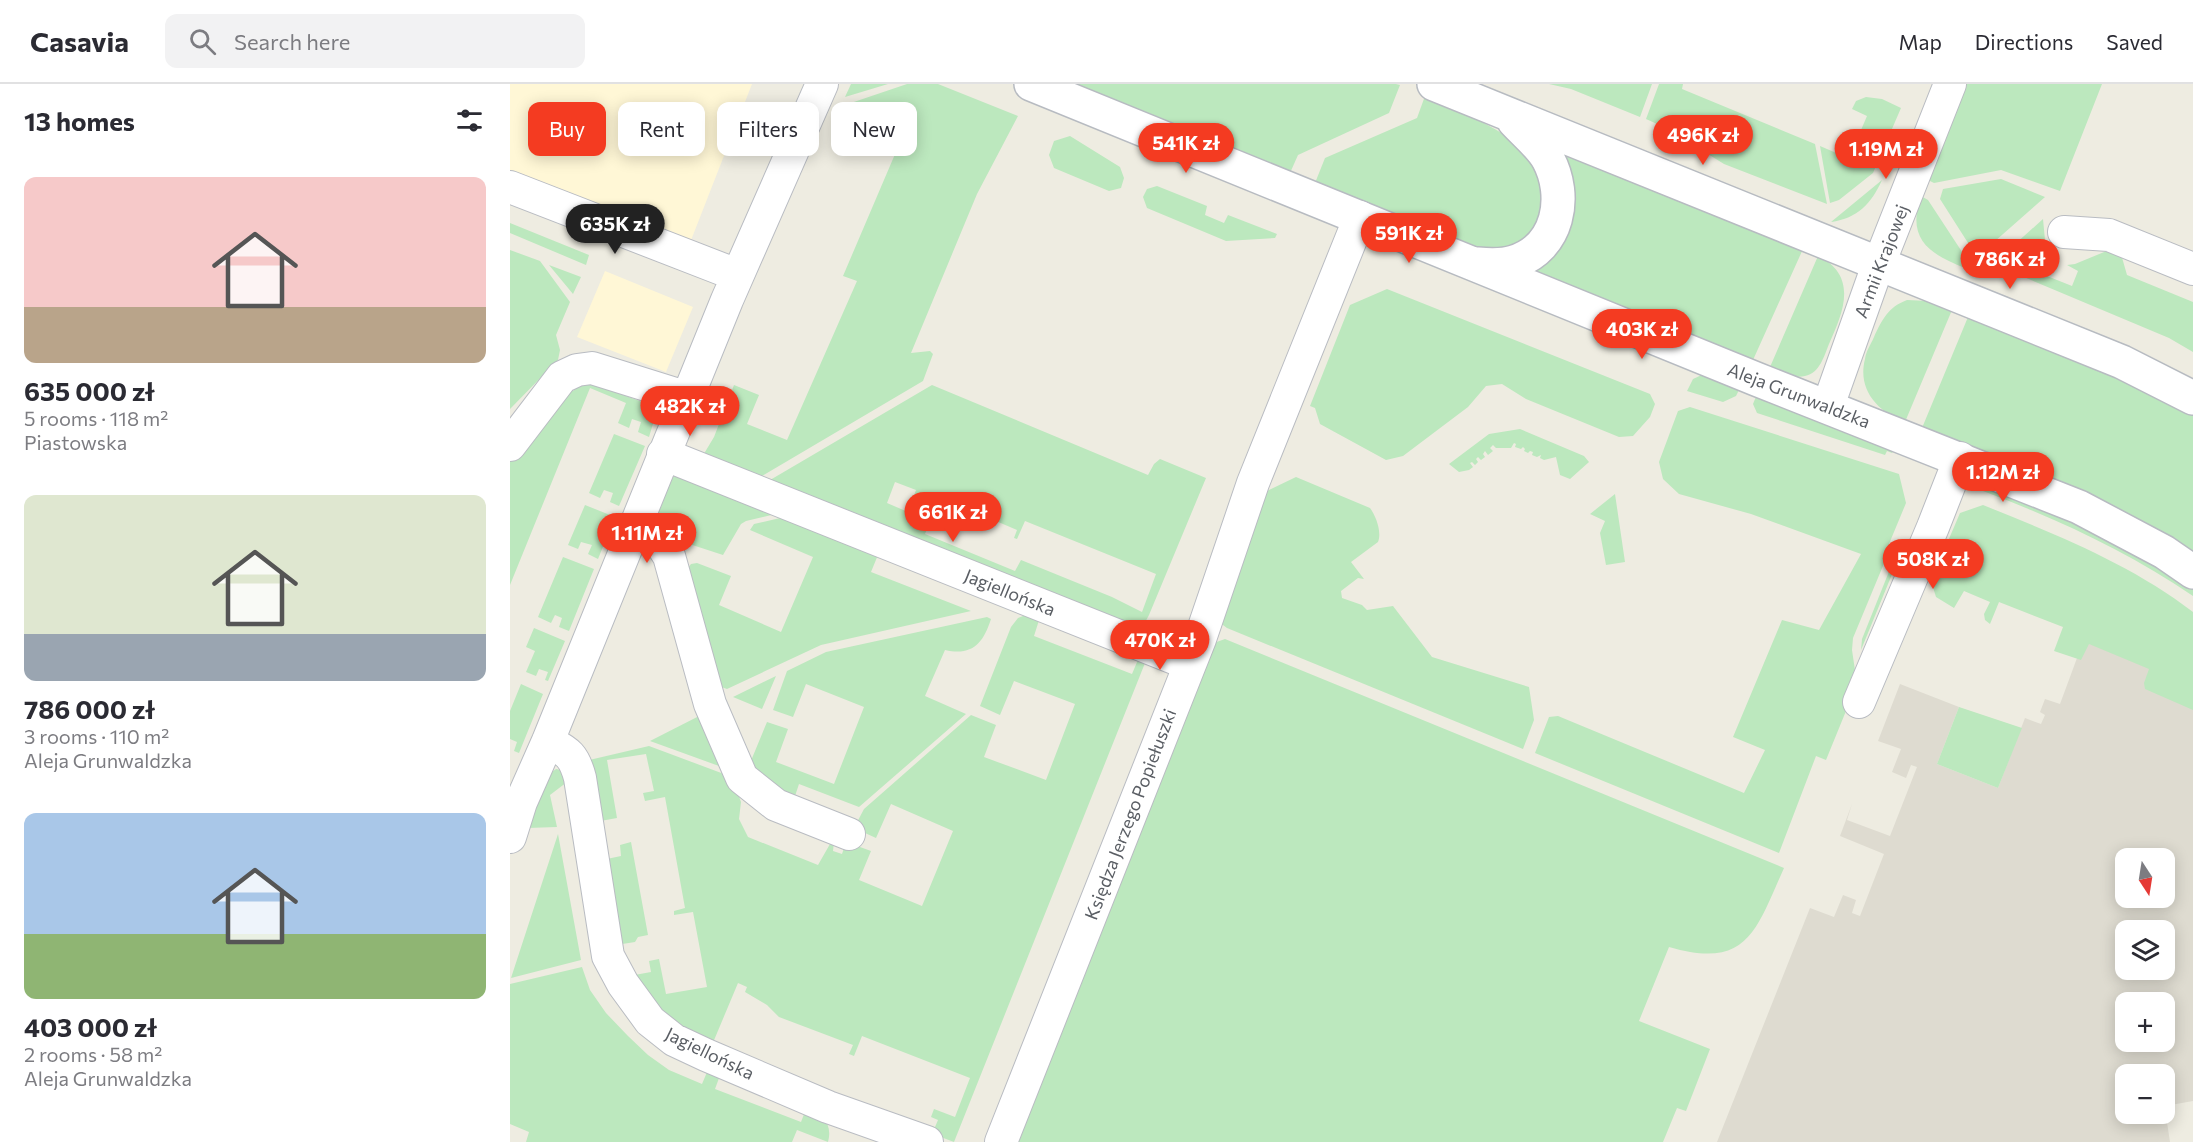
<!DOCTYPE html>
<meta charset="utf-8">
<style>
body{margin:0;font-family:Commissioner,sans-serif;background:#f2f2f3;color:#2b2b33;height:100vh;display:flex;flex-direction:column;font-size:22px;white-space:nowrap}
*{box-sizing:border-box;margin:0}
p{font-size:20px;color:#7c7c81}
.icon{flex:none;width:33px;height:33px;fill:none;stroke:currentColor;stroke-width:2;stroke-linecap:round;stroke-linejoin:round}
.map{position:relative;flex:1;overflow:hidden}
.side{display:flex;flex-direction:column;background:#fff;width:510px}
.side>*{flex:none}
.guide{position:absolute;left:18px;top:18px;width:570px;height:54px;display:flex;gap:12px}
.needle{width:39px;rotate:168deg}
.tools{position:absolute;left:1605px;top:764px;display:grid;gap:12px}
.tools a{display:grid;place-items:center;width:60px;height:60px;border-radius:12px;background:#fff;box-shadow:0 3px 15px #0003;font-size:30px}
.price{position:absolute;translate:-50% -51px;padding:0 14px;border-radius:21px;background:#f43b21;color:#fff;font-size:20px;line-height:39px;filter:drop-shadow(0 2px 3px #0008)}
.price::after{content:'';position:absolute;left:50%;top:36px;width:18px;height:14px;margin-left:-9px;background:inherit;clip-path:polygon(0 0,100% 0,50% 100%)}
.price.current{background:#222;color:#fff}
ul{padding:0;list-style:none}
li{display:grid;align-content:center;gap:12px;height:318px;padding:0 24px}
li span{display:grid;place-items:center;height:186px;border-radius:12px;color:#555}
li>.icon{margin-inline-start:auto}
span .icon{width:108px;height:108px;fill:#fffc;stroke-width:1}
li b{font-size:26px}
h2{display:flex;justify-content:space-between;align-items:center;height:72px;padding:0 24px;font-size:26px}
.pill{padding:0 21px;border-radius:12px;background:#fff;box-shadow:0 3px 15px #0003;font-size:21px;line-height:54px}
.pill.current{background:#f43b21;color:#fff}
header{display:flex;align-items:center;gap:36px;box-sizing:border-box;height:84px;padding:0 30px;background:#fff;border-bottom:2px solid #e1e1e2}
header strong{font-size:28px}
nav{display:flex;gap:33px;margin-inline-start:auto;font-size:21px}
.search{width:420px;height:54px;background:#f2f2f3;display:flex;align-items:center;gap:15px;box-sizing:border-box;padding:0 21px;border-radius:12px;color:#7c7c81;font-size:22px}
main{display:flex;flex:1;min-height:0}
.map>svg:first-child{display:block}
.commercial{fill:#fff7d6}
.education{fill:#dedbd0;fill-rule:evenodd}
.green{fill:#bce8be;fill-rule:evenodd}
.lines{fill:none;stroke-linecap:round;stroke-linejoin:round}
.street-casing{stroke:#b9bcc2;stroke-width:34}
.secondary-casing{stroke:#b7bbc1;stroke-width:36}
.street{stroke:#fff;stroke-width:32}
.secondary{stroke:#fff;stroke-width:33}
.labels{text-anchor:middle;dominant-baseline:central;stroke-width:5;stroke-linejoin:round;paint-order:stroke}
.street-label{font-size:18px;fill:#5a5e64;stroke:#fff}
</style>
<header>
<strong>Casavia</strong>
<div class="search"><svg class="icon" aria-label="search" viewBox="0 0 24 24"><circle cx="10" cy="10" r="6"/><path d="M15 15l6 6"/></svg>Search here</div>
<nav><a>Map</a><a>Directions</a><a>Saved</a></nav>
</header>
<main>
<section class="side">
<h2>13 homes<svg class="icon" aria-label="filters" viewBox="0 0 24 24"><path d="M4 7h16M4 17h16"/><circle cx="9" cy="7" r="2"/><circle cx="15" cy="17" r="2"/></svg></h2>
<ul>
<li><span style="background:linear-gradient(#f6c9c9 70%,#b9a48a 0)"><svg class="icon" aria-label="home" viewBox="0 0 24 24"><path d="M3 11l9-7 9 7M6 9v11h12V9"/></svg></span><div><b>635 000 zł</b><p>5 rooms · 118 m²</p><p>Piastowska</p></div></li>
<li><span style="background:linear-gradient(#dfe7d0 75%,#9aa5b1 0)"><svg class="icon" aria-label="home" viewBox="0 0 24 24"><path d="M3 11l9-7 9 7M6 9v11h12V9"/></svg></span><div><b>786 000 zł</b><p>3 rooms · 110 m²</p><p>Aleja Grunwaldzka</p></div></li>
<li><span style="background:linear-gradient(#a9c7e8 65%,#8fb573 0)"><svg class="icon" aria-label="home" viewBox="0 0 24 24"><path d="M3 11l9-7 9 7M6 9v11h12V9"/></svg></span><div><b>403 000 zł</b><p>2 rooms · 58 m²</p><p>Aleja Grunwaldzka</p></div></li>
</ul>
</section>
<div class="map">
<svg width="1683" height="1058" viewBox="0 0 1683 1058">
<rect width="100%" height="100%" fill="#eeece1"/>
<path class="commercial" d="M0,0h242l-64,164 -178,-74z
M95,187l88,36 -27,65 -89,-35z"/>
<path class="education" d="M1587,520l96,70v427l-28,5 -1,-32h-38v39h38l1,-4 5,33h-453l93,-234 24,9 9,-22 13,5 -4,13 8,3 24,-62 -44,-18 12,-32 -5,16 43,16 27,-69 -6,-2 -5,13 -14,-6 9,-23 -23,-8 22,-57 59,23 -22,57 61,24 27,-70 16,6 4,-9 -5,-3 5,-13 15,5zM1616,774h38v39h-38zM1616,846h38v39h-38zM1616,918h38v39h-38z"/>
<path class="green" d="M341,0h37l-43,13z
M397,0h31l80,32 -41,78 -66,159 19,-2 3,3 -10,27 -168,99 -53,-23 12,-20 20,-52 25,10 -12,29 40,16 70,-159 -14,-5 67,-157 -39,-17 -12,29 -22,-9 3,-8 4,1 3,-7 -5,-2z
M561,0h325l4,1 -11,28 -91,42 -8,18z
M1039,0h103l-12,33 -69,-28z
M1149,0h24l-1,5 133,55 12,60 -103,-40 -58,-36 -20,-9z
M1456,0h136l-42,107 -59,-21 -67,13 -6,-3z
M915,12c33,14 99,41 116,73 5,10 1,43 1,55l-28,25 -33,1 -166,-67 10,-25 92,-40z
M1356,13l16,2 19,9 -28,65 -34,27 -9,3 -10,-57 35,15 7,-14 -7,-3 12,-28 -15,-7 4,-8z
M560,52l50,31 4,11 -3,10 -12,3 -55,-23 -5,-13 5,-14z
M1051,69l242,96 -50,111 -220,-88z
M1491,95l44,18 -68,60 -37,-58 3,-10z
M1372,96c-11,24 -24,38 -51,42z
M647,102l50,20 -2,9 19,8 4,-8 49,19 -2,4 -49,3 -79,-33 -4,-11 4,-8z
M1411,112l7,4 40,61 -3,7c-36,-14 -59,-29 -44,-72z
M1533,135l2,21 10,19 -8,17 25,10 6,-15 -11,-6 8,-1 34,-14 12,4 6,21 66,27v50l-24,-14 -176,-74z
M0,139l79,32 -3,10 -76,-32z
M0,166l30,11 30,41 -14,33 4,15 -2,10 -48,49z
M1308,172c41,20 25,57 11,88 -5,12 -9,29 -24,32 -12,3 -24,-4 -35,-9z
M39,181l32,12 -8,17z
M877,205l263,105 5,10 -5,13 -17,19 -14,1 -93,-38 -24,-15 -16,2 -18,21 -65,49 -17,4 -66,-36 -5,-16 -5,-2 40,-101z
M1397,216l21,1 24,9 -47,112c-27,-10 -48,-32 -40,-63 1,-8 6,-15 9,-22 8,-17 14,-30 33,-37z
M1458,233l152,62 73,33v142l-271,-126z
M1196,289l34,15 -4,8 -13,6 -36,-11 6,-12z
M83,300l55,20 7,13 -6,20 -11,-5 3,-10 -9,-3 -3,9 -11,-5 8,-20 -36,-15 -80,197v-130l57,-70 6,6 7,-6z
M422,301l216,90 6,-11 6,-5 46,19 -57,137 -9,17 -375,-149zM385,398l21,8 -8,22 -21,-9zM430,413l77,33 -3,8 3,1 8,-18 131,53 -14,38 -30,-15 -91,-37 -6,11 -90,-37z
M1247,310l137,55 -2,4 -5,-2 -2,4 -128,-42 -4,-9z
M1180,323l209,67 7,29 -17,41 -4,17 -32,77 -1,12 5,34 -31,76 -10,-4 -37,97 -244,-100 14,-36 9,-1 186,77 21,-43 -32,-13 49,-117 37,10 42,-76 -110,-40 -72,-20 -16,-15 -4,-17 19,-51z
M1010,345l64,27 5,6 -19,17 -10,-4 -4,-18 -12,3 -4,-2 1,-3 -4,2 -5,-2 1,-3 -3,-1 -2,2 -4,-2 1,-2 -2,-2 -2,2 -6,-2 1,-3 -2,-1 -3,5h-15l-3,-3 -3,3 3,3 -5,4 -3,-4 -2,3 2,3 -4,3 -3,-3 -2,2 2,3 -3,3 -3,-3 -2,1 3,4 -4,3 -10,2 -10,-8 40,-30z
M104,350l31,12 -26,60 -9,-4 3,-9 -9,-3 -4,8 -11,-5z
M177,390l97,38 -38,9 -5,3 -18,31 -52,-17 -9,-12 -5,-14 16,-35z
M786,393l74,31c6,8 12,24 8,34l-27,20 13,17 -6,-1 -17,13 1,7 20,7 5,5 26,-4 39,51 97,30 5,33 -11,29 -296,-121 -8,-6 46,-130z
M1486,406c70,24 135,58 197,98v8c-66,-45 -136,-77 -210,-105z
M1105,410l10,68 -19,3 -6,-32 5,-12 -15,-7z
M75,421l30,12 -17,42 -10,-5 4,-9 -11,-3 -3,7 -10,-4z
M1473,421c72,29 148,59 210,107v98l-48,-21 -1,-6 5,-14 -60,-25 -8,16 -27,-9 9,-24 -64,-25 -9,22 -5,-4 -1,-6 6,-12 -26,-11 -10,17 -18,-11 -5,-16 29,-68z
M283,431l87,35 -9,22 100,39 -150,34 -94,44 -14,-5 -25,-116 3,-4 6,-1 34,13 -12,29 62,27 32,-75 -63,-27 4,-6z
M1394,461l-43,105 1,-11 30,-75 4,-15z
M53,473l31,12 -25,62 -10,-4 3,-9 -7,-3 -4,8 -13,-6z
M518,530h13l-7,22 98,38 8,-19 7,3 -193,484 -29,-11 2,-6 8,2 3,-7 -7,-3 3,-8 21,8 15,-39 -108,-42 -8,20 -5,-2 4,-9 -74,-28 -12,-12 -22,-13 2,-5 -9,-4 -26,62 -35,-14 -48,-55 22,-4 -2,-11 10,-2 7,35 41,-7 -14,-75 -19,3v-4l11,-3 -20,-111 -20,4 -2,-8 11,-2 -8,-37 -39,6 10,58 -22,4 -10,-61 64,-15 83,31 9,25 -2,17 9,18 70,28 12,-21 4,-2 -1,9 9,3 3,-9 4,-2 22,8 -12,29 63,26 31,-75 -62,-27 -15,34 -22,-10 10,-19 107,-94 25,10 -12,32 62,23 29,-76 -61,-23 -14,34 -20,-9 31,-79 7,-9z
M477,533l4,2c-8,25 -19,37 -46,31l-20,46 41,18 -107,93 -60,-23 -6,18 -45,-34 19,-46 21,7 -12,33 58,22 30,-77 -58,-23 -13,33 -20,-7 14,-39 39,-19z
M24,544l31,13 -17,40 -3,-1 3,-8 -9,-3 -3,7 -10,-4 9,-21 -9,-4z
M715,555l559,229c-28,62 -36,102 -115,79l-30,74 71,28 -24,62 -9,-3 -14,34h-650l198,-498z
M266,592l-14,33 -29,-12z
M11,600l22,10 -24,59 -5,-2 3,-9 -7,-3v-28z
M1449,623l63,21 -24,60 -61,-24z
M195,629l25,57 -80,-29z
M46,685l5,1 10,9 -21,16 7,32 -30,1 21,-53z
M48,750l23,126 -70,18z
M121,758l17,93 -10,2 -3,5 -19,3 -14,-85 19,-4 -1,-11z
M72,883l8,23 16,23 22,23 20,19 21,15 33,14 8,-19 12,5 -7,19 86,33 7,-18c14,11 25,19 20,38l-31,-12 -5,12h-266l3,-10 -19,-8v-140z"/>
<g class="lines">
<defs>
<path id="street" d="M0,103l227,88
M1554,148l45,3 84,34
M1318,322l45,-127 77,-195
M0,361l52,-68 15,-7 15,-2 96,30
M153,370l526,210
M125,443l23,12 11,17 41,148 32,74 34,27 73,29
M1349,618l74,-175 27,-69
M38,657c20,11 26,14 32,37l28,178 15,28 27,37 24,19 32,15 122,52 99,35
M0,753l11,-35 27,-61 179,-441 95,-216
M491,1058l199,-503 53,-156 107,-266"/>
<path id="secondary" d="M521,0l725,295 323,128 85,45 29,20
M924,0l688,278 71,36
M967,180c13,1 25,2 37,-2 45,-14 54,-66 34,-103 -8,-14 -23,-26 -34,-38"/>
</defs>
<use href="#street" class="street-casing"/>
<use href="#secondary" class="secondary-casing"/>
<use href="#street" class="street"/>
<use href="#secondary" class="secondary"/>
</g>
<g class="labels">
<g class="street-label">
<text transform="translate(1371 177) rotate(-69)">Armii Krajowej</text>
<text transform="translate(1289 311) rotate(21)">Aleja Grunwaldzka</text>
<text transform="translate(500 508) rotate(22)">Jagiellońska</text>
<text transform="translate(620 730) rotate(-69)">Księdza Jerzego Popiełuszki</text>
<text transform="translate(200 969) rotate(26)">Jagiellońska</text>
</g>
</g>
</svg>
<div class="tools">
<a><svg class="needle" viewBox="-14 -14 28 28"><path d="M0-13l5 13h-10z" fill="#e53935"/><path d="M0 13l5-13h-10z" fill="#7c7c81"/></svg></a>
<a><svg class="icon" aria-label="layers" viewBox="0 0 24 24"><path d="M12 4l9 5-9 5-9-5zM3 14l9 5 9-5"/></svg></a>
<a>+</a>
<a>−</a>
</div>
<b class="price" style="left:1193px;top:82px">496K zł</b>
<b class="price" style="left:676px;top:90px">541K zł</b>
<b class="price" style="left:1376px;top:96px">1.19M zł</b>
<b class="price current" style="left:105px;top:171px">635K zł</b>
<b class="price" style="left:899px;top:180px">591K zł</b>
<b class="price" style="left:1500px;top:206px">786K zł</b>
<b class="price" style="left:1132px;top:276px">403K zł</b>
<b class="price" style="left:180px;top:353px">482K zł</b>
<b class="price" style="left:1493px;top:419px">1.12M zł</b>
<b class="price" style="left:443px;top:459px">661K zł</b>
<b class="price" style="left:137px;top:480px">1.11M zł</b>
<b class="price" style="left:1423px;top:506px">508K zł</b>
<b class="price" style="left:650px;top:587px">470K zł</b>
<div class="guide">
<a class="pill current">Buy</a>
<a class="pill">Rent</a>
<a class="pill">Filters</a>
<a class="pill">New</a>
</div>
</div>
</main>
